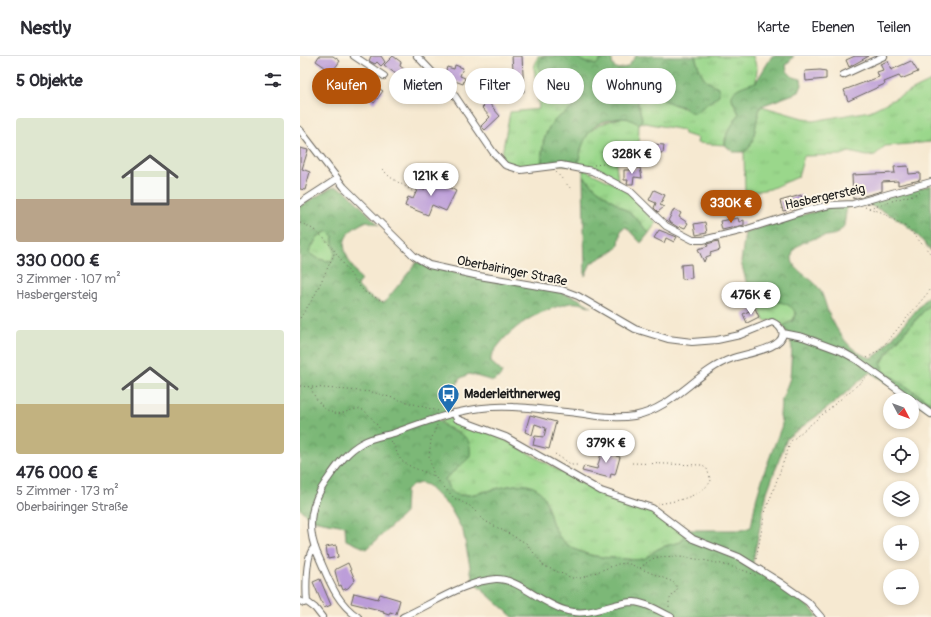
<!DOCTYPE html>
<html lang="de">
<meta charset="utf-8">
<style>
body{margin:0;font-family:Pangolin,sans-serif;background:#f7f7f7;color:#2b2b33;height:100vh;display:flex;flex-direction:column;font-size:15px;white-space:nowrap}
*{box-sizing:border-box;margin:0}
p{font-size:13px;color:#7c7c81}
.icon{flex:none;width:22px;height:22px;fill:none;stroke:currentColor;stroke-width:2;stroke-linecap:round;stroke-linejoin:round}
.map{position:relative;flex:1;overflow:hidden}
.details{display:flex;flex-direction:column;background:#fff;width:300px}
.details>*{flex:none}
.banner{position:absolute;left:12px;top:12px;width:380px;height:36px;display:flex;gap:8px}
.needle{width:26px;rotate:131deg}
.fabs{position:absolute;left:583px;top:337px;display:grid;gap:8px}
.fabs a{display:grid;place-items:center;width:36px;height:36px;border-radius:50%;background:#fff;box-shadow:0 2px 6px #0003;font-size:20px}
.price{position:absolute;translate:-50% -34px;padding:0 9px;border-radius:14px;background:#fff;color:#222;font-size:13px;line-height:26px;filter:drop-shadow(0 1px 2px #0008)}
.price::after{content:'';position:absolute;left:50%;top:24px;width:12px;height:9px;margin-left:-6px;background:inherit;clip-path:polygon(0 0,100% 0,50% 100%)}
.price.selected{background:#b45309;color:#fff}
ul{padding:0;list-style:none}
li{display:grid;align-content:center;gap:8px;height:212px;padding:0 16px}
li span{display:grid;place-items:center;height:124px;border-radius:4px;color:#555}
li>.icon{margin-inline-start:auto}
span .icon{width:72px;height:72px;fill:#fffc;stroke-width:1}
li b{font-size:17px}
h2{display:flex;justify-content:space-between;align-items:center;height:48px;padding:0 16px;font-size:17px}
.chip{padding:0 14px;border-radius:18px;background:#fff;box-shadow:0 2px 6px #0003;font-size:14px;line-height:36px}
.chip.selected{background:#b45309;color:#fff}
header{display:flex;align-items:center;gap:24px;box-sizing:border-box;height:56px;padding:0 20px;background:#fff;border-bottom:1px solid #e1e1e2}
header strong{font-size:19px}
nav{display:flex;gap:22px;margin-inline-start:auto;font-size:14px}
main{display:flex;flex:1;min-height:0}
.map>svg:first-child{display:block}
.grass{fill:url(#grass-tufts);stroke:#5b7a54}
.forest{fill:url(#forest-crowns);stroke:#4c6a4a;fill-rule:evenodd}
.building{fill:#bc9dd9}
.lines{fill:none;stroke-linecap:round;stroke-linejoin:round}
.minor-casing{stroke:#68645b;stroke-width:8}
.path{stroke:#68645b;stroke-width:1;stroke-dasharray:1 3;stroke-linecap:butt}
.minor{stroke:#fff;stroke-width:6}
.labels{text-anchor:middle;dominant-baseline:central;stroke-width:4;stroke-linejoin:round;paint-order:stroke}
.street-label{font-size:13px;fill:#1c1c1c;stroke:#fcf5e5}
.poi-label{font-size:13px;font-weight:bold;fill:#1c1c1c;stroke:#fcf5e5;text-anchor:start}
</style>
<header>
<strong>Nestly</strong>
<nav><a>Karte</a><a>Ebenen</a><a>Teilen</a></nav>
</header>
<main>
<section class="details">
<h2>5 Objekte<svg class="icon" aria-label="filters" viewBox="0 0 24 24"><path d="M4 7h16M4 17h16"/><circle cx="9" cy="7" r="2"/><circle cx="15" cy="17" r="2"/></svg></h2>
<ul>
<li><span style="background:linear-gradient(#dfe7d0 65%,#b9a48a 0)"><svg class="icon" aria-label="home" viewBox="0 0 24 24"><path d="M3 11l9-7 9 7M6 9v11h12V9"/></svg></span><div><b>330 000 €</b><p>3 Zimmer · 107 m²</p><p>Hasbergersteig</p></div></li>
<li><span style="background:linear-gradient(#dfe7d0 60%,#c2b280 0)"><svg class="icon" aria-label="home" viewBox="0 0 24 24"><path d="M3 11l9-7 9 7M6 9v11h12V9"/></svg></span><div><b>476 000 €</b><p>5 Zimmer · 173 m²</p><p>Oberbairinger Straße</p></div></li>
</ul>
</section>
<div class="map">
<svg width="631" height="561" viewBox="0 0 631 561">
<defs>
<pattern id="grass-tufts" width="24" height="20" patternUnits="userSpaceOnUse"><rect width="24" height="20" fill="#9ad78b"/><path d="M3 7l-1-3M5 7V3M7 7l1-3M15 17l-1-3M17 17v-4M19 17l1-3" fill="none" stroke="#84b877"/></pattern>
<pattern id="forest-crowns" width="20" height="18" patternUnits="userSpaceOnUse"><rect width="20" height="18" fill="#7bb877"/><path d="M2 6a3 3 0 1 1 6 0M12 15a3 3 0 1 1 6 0" fill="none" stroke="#649561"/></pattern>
</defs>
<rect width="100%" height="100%" fill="#fcf5e5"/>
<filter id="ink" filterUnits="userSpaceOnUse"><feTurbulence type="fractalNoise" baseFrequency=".025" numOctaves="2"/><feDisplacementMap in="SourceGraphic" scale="8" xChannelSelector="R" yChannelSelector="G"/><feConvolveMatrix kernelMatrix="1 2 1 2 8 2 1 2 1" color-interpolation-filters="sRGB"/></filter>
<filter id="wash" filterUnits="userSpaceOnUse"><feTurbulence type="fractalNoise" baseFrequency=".012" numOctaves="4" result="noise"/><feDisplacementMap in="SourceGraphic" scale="16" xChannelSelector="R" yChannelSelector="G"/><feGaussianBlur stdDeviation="0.9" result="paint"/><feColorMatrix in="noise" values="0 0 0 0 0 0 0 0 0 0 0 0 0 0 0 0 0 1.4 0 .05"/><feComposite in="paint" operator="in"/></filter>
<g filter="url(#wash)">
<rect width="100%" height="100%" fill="#f6e9d1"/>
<path class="grass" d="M238,0h8l-6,2 16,24c11,2 26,4 21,18 -1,4 -3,9 -6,11 -7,4 -13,5 -19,12 -8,10 -11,28 -10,41 -18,4 -25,5 -41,-5l9,-47 29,-3 -5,-41z
M276,0h28l-8,9 -12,-3z
M395,0h58l4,12 -1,15 -10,2 -14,14 7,15 -14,25v6l-28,-2 1,-5 -14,-4 -1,-4 -43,-8 2,-3 -4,-16 1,-6c16,-6 32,6 46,12 5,2 25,-6 29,-10 2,-3 3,-8 5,-12 -17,-5 -19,-16 -24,-31z
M631,25v61l-46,4 -10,9 -8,1 -18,-4 -8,3 -37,1 -6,21 -28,12 -25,4 -1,-41c12,-6 11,-34 17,-46l52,15 57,-10z
M320,62l12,1 7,5 -1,37 -22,2 2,18 -30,-14 -10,-2c5,-33 11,-38 42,-47z
M283,113l40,19 15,13 18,22 -7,10 -14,-16 -37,-27 -15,-14z
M28,175l5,5c-2,10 7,16 -2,25 -7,0 -18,-3 -22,-9l9,-16z
M456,244c13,1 37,-1 40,15l-4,6 -9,5 -7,-6 -12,1z
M631,247v100l-43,-29 -5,-4 -2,-7 14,-20z
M149,361l7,5 37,11 101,57 63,23 28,22 -4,7c-7,2 -16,3 -23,7 -5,2 -10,9 -15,10 -8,2 -22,-1 -30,-1 -24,-1 -51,-8 -60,-33 -6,-14 -6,-37 -27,-40 -21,-3 -54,15 -71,9 -6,-3 -8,-10 -10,-15l15,-13 -3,-35 -11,-4 -6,-7z"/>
<path class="forest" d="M246,0h30l8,6 12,3 8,-9h7l2,10 5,3 9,-2 9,-11h59c5,15 7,26 24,31v8l-24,18c-5,0 -7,-3 -11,-6 -3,-1 -6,-1 -9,-2 -13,-5 -21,-13 -36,-8l-1,6 4,16 -3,5 -12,-6c-34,0 -44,15 -49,47l-36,-1c-1,-14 2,-33 12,-43 9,-10 24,-10 24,-26 0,-20 -48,-7 -38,-37z
M472,0h22l-8,9 1,6 6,6 8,2 1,6 -3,7 -38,14c-6,12 -5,40 -17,46h-11l-8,-7 2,-12 12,-19c-2,-6 -6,-11 -7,-16 -2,-10 18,-14 24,-16z
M283,120l15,14 37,27 14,16 -8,10 -15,-16 -5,2 -2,15 -4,6 -24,13 -6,13z
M631,129v66c-6,-7 -12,-15 -19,-21 -14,-13 -31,-20 -48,-27z
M36,131l10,4 33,34 -12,-4c-36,16 -22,34 -6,59l-4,5c7,9 16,15 27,18l33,-41 11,5 126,23 23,8 15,9c-4,-1 -10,-4 -15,-4 -7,-1 -14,2 -21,4 -28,9 -49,24 -65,49v6l11,10 -2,5 -7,4 -24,-7 -10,5c-4,11 -4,22 -9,33l-15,5c4,3 7,8 12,11 16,8 25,7 23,29l-25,22c2,5 4,12 10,15 17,6 50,-12 72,-9 21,4 20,25 26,40 9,25 36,32 60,33 8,0 21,3 30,1 5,-1 10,-8 15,-10 7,-4 16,-5 23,-7l6,-12h55l9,-3 5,-27 9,-30 17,-45 -2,-10 1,-13 9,-24 2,-30 -2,-10 -7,-12 9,-5 4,-6c-4,-17 -32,-14 -45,-15l-10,-38 4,-30 85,-25 17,-1 -3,20 -7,8c-13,3 -44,5 -45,23 -1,13 19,20 25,29 7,8 8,19 12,28 9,19 22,40 43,44l7,-5 52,-60v10l-36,40 -14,20 2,6 5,5 43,29v9l-61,-40 -37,32 -46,34 -20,54 -15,74 51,35 16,16h-306l-40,-35 -10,-51 -13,-23 -23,-23 -7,-2 -9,3 -5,5 -1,22 -38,36 -21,-9 -1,-14 -33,-6 -12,-11v-303l31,-18zM28,175l5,5c-2,10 7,16 -2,25 -7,0 -18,-3 -22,-9l9,-16z"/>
<g id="blocks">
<path class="building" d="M19,0h14l7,5 -8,11 -16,-11z
M71,0h10l4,6 -4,4 -4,-4 -2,2 -6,-3z
M93,0l8,6 -1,4 17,13 -9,11 -1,-1 -3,3 -7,-5 4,-9 -17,-13z
M212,0h10l2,36 -7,1v-12l-3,1z
M555,0h14l-20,11 -3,-7z
M588,5l3,9 20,-9 7,11 -17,7 -2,-3 -15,6 1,2 -37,17 -4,-11 35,-13 -2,-5 6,-2 -3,-6z
M155,9l8,3 -3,8 5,2 -2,6 -19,-7 3,-10 7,2z
M51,14l32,21 -9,12 -29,-23z
M520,14l6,1v8l-20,2 -1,-10z
M188,46l12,14 -15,14 -4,-4 9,-9 -8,-9z
M352,88l12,1 -1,8 -12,-1z
M0,92l8,2 -6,19 8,3 -5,18 -5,-1z
M608,110l1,8 11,-1v7l-22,5v-4l-16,1v9l-29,8 -1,-24 43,-2 -1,-6z
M335,112h5l2,10 -8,-1 -1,7h-6l1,-4h-4v-10h11z
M130,121l26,14 -10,20 -14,-6 -4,10 -23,-9 3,-9 5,2 5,-11 6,2z
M354,134l11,5 -5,10 4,2 -6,5 -4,-4 2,-5 -7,-3z
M501,139l2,7 -6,1 1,2 -3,3 -12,3 -3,-10z
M374,153l7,4 -2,4 9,6 -3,5 -5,-2 -1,2 -11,-7z
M438,162l1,4 5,-2v5l-22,5 -2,-9z
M405,166l2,11 -11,2 -2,-11z
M359,174l18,7 -3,5 -8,-4 -2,5 -10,-5z
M418,185l2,9 -10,3 1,2 -5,2 -2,5 -6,-13 10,-3 -1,-2z
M391,208l1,14 -10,1 -1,-14z
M455,252l4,9 -12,6 -4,-9z
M230,359l26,7 -7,27 -16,-4 2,-9 9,1 2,-9 -11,-4 -3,11 -7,-3z
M303,390l14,4 -1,6 4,1 -5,18 -4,-1 -1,4 -28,-7 2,-5 13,3z
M36,489l2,12 -10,2 -2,-12z
M48,507l7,17 -7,8 -5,2 -2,-5 -2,1 -4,-15 1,-2z
M20,523l11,26 -7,3 -11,-26z
M54,537l24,6 2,-5 20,6 -4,14 -6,-2 -1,3 -6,-2 1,-2 -33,-8z"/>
</g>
</g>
<g filter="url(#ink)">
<use href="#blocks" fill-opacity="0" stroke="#68645b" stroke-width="1"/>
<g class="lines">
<defs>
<path id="minor" d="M54,0l30,20
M117,0l38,40 38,56 12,13 16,5 40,-5 31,6 38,20 36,35 27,14h10l41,-10 60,-19 26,-6 23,-1 78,-22
M543,19l41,-19
M0,74l44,57 70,69 15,9 50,11 83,14 16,6 57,33 33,10 24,3 25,-2 23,-5 32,-13c5,2 8,5 10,9 6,17 -38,23 -49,27 -37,13 -58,50 -99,58 -19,3 -38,0 -57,-3 -21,-2 -43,-5 -64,-6 -42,-3 -80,12 -119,26 -10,3 -22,4 -32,10 -15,8 -25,23 -35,37 -16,22 -21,47 -10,73 11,24 18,49 41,64
M0,147l37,-24
M483,277l20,4 38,14 16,9 74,54
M154,357l3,6 49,18 95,54 51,17 41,31 46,18 42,26 27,19 13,15
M15,491c-10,6 -9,45 -8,55l8,6 7,9
M0,545l4,2 3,-1
M103,561c29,-13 62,-36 93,-38 22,-1 46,26 72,32 24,6 43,-9 66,-9 12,1 26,9 37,15"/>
</defs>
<use href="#minor" class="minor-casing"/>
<path class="path" d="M294,109l19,-2
M83,113c7,12 23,15 33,26
M256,116l16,18
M565,151l16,5 27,16 23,26
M569,152l53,-16
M0,167c30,10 41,42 61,65l5,5 17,8
M0,262l14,-21 21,-45
M567,302l13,-8 51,-61
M0,330l72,6 66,19
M11,332c4,12 16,28 31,25 5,-1 13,-5 18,-4 8,2 15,14 20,20
M137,369l-6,15 -2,17 5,19 20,22 16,8 15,15 41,22 18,23 28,12h9l37,-14 9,-1 46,19 5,6 -9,12v9
M90,385c7,7 5,10 9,16 6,10 25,14 35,19
M255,398l17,11h7
M332,407l69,2 6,4 4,12c-11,16 -34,20 -53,23
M456,503l9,-46 26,-72 77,-65
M340,512c5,-4 13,-11 19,-11 24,-3 76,8 98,19"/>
<use href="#minor" class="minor"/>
</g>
</g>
<defs>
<symbol id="bus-pin" viewBox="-11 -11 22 30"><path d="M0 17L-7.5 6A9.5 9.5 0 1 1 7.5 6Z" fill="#1f6fb2" stroke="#fcf5e5"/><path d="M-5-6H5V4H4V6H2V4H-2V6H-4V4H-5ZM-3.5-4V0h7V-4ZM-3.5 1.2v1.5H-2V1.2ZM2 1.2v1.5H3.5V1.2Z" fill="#fff"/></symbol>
</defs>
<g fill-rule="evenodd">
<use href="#bus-pin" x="136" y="326" width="25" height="34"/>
</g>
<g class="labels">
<g class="street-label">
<text transform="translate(525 141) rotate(-12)">Hasbergersteig</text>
<text transform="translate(212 215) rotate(11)">Oberbairinger Straße</text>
</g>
<g class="poi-label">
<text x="164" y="338">Maderleithnerweg</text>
</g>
</g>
</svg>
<div class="fabs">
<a><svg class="needle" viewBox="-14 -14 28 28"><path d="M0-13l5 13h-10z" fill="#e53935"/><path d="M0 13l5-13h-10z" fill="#7c7c81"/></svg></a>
<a><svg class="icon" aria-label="locate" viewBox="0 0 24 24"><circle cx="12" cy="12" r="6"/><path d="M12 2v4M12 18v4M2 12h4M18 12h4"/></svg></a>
<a><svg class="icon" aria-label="layers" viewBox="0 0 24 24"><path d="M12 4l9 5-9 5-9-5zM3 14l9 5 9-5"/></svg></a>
<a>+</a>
<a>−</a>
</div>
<b class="price" style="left:332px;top:119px">328K €</b>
<b class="price" style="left:131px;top:141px">121K €</b>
<b class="price selected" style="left:431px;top:168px">330K €</b>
<b class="price" style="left:451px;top:260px">476K €</b>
<b class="price" style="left:306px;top:408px">379K €</b>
<div class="banner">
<a class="chip selected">Kaufen</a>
<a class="chip">Mieten</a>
<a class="chip">Filter</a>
<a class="chip">Neu</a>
<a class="chip">Wohnung</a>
</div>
</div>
</main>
